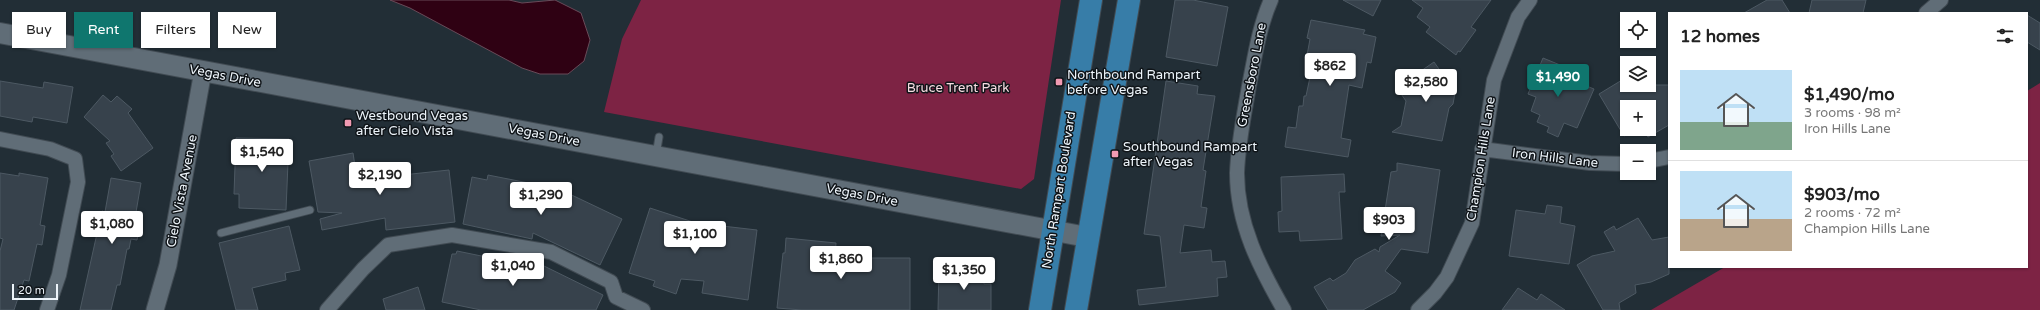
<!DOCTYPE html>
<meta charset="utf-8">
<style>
body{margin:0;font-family:"Varela Round",sans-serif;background:#f2f2f2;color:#222;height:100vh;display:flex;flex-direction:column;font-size:15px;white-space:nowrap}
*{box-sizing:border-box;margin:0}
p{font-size:13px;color:#767676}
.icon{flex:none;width:22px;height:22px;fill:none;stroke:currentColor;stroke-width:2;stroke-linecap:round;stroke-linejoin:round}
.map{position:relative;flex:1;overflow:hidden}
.side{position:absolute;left:1668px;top:12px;width:360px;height:256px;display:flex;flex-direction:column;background:#fff;border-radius:0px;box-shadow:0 1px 3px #0004}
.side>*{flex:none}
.guide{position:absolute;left:12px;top:12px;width:380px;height:36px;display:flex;gap:8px}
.fabs{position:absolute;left:1620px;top:12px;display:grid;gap:8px}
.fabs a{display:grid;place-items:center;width:36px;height:36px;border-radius:0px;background:#fff;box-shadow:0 1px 3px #0004;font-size:20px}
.scale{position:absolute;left:12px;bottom:10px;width:46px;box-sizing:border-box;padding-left:4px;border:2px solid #edf4fa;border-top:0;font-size:11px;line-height:14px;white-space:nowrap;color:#edf4fa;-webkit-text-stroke:3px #101519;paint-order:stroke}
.price{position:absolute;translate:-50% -34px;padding:0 9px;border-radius:4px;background:#fff;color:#222;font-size:13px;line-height:26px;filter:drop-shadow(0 1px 2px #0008)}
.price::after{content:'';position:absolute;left:50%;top:24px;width:12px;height:9px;margin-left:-6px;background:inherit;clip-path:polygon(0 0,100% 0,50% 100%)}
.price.active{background:#0f766e;color:#fff}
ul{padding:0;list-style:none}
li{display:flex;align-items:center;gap:12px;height:100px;padding:0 12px}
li+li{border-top:1px solid #e0e0e0}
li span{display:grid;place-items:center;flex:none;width:112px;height:80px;border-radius:0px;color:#555}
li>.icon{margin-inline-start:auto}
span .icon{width:48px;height:48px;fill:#fffc;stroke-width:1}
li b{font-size:17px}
h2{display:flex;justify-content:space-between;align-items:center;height:48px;padding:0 12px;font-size:17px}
.pill{padding:0 14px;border-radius:0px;background:#fff;box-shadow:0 1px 3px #0004;font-size:14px;line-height:36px}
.pill.active{background:#0f766e;color:#fff}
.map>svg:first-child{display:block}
.green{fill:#7d2344}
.water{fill:#2f0113;stroke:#684a58}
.building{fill:#37424c;stroke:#4d5963}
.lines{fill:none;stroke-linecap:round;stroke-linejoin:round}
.service-casing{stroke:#414b53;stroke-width:9}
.minor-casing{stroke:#414b53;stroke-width:16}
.tertiary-casing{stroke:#414b53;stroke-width:19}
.secondary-casing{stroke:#414b53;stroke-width:22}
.primary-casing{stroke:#414b53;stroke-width:24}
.service{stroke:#606d77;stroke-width:7}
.minor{stroke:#606d77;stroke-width:14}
.tertiary{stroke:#606d77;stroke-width:17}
.secondary{stroke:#606d77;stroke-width:20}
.primary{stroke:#377da8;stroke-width:22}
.poi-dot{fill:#f19ab2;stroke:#101519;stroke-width:1.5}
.labels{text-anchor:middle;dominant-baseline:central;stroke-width:3;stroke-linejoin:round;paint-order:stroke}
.poi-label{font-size:13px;fill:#edf4fa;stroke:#101519;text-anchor:start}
.street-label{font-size:13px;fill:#edf4fa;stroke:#101519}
.park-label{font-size:13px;fill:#f8dce2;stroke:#101519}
</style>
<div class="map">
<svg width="2040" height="310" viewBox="0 0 2040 310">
<rect width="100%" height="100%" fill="#222e36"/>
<path class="green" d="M641,0h420l-27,179 -13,10 -417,-77 18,-73z
M2040,83v227h-389l74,-43h302v-176z"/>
<path class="water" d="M390,0h119l13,3 33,-3 26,13 9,27 -6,21 -16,13h-28l-18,-6 -112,-60z"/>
<path class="building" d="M1175,0h18l35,7 -11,59 -51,-9z
M1343,0h38l-8,16z
M1412,0h79l-20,27 5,3 -16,22 -2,-1 -2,4 -30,-23 4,-5 -13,-10 6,-9z
M1767,0h15l8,13h-46z
M1812,0h54l-3,13h-54z
M2027,15l13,8v27l-13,-8z
M1311,20l54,10 -2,4 13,3 -5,26 -4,-1 -5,26 -13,-3 -8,53 10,2 -3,17 -63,-10 3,-20 8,1 3,-22h4l1,-10h2l7,-33 -7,-2 4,-22 -3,-1z
M1543,58l22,9 -3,9 32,13 -17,39 -13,-5 -6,14 -11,-5 2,-5 -12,-5 3,-7 -9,-4 5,-14 -8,-3z
M1434,62l17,24 5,1 -3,17 -4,4 -7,33 -50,-9 9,-6 5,-25 -9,-13 9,-7 1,-6 7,-5 7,1z
M1627,77v8h42v40l-21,12 -5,-8h6v-22h-22v22h10l-13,7 -25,-42z
M0,81l43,7 1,-6 29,5 -6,36 -34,-6 -1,5 -32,-6z
M1166,81l32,5 -1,8 18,2 -12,74 3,1 -5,36 6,1 -3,20 -20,-3 -4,28 31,-3 1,12 13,-1 2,16 -10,1 1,18 -79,9 -2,-15 29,-3 -6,-51 -16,-2z
M103,95l8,7 6,-6 15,13 -4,4 25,35 -32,23 -10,-15 3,-2 -8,-11 4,-2 -26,-24z
M236,138l53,1 -3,71 -47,-2v-14h-5z
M353,153l2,13 8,-1 4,20 27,-3 -1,-6 56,-6 6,52 -69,8 -1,-12 -63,12 -2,-11 22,-6 -24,-1 -9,-51z
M1397,163l43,7 -12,83 -27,-4 -16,22 16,12 -6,9 -32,18h-35l-14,-23 16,-9 3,3 13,-8 9,-13 20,-11 4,3 1,-5 20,-12 -19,1 10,-64 6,-1z
M0,173l19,3v-3l29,5 -8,47 5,1 -3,19 -5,-1 -8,37 -5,-1 -10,30h-14v-59l3,-12 -3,-1z
M1344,174l1,18h-6l3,47 -42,2 -1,-10 -20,1 -1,-20 4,-1 -1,-34z
M488,175l71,14 63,30 -22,46 -67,-32 -1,6 -69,-15 9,-47 15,3z
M111,178l30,5 -6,35 6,1 -4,21 -6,-1 -2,10h-2l-7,36h-3l-6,25h-31l22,-99 3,1z
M1547,205l15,2 -2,16 15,3 -6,38 -60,-8 7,-46 29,4z
M650,208l46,15 61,7 -9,70 -46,-7 2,-12 -23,-2 -5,15 -23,-8 2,-5 -26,-8z
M1638,218l14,22 17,-3v37l-18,8 -16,3 1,8 -17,10 1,7h-17l-26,-45 15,-9 23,-5 -11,-19 10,-6 2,4z
M289,226l11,44 -15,3 1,7 -34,8 6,22h-22l-17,-67z
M786,238l50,5 -1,15h75v52h-108l-25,-2 6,-55h2z
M457,251l83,17 2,-3 61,30 -7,15h-115l-39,-8 10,-48h4z
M939,270h45v14h7v26h-53z
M418,287l7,23h-39l-3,-11z
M1518,288l19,12 4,-6 24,16h-63z"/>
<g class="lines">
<defs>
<path id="service" d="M656,155l3,-18
M221,233l89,-23"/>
<path id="minor" d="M1271,0c-12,27 -16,56 -22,86 -5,29 -11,58 -12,87 0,51 23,95 47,137
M1926,13l15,-13
M0,139l50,10 25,10 3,23 -19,93 -12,35
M1482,149l108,14 37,1
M1649,161l20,-4
M327,310l36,-41 25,-24 64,-10 99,17 60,30 5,15 27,13
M1418,310l17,-17 12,-16 25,-54 22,-143 24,-63 12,-17"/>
<path id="tertiary" d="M155,310l13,-45 35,-194"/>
<path id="secondary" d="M0,33l1087,204"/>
<path id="primary" d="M1040,310l51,-310
M1076,310l53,-310"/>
</defs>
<use href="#service" class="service-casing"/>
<use href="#minor" class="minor-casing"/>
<use href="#tertiary" class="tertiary-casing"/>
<use href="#secondary" class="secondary-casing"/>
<use href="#primary" class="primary-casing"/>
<use href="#service" class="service"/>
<use href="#minor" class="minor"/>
<use href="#tertiary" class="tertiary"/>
<use href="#secondary" class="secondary"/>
<use href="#primary" class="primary"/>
</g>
<g class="poi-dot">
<rect x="1055" y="78" width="8" height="8" rx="2"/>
<rect x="344" y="119" width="8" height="8" rx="2"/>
<rect x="1111" y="150" width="8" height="8" rx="2"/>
</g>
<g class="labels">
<g class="poi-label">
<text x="1067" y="75">Northbound Rampart<tspan x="1067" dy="15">before Vegas</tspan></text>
<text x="356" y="116">Westbound Vegas<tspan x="356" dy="15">after Cielo Vista</tspan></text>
<text x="1123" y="147">Southbound Rampart<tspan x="1123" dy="15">after Vegas</tspan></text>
</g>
<g class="street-label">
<text transform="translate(1252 75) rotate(-79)">Greensboro Lane</text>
<text transform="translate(225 76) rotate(11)">Vegas Drive</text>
<text transform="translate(544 135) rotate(11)">Vegas Drive</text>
<text transform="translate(1555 158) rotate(7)">Iron Hills Lane</text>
<text transform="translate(1481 159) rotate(-81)">Champion Hills Lane</text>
<text transform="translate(1059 190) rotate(-81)">North Rampart Boulevard</text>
<text transform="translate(182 191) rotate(-79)">Cielo Vista Avenue</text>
<text transform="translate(862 195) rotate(11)">Vegas Drive</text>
</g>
<g class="park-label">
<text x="958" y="88">Bruce Trent Park</text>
</g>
</g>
</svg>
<div class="fabs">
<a><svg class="icon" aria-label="locate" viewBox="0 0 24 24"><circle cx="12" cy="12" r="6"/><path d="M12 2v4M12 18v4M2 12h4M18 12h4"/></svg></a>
<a><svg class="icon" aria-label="layers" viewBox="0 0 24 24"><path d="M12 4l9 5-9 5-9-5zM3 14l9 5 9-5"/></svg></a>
<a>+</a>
<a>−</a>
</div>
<div class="scale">20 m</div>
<b class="price" style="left:1330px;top:87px">$862</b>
<b class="price active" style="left:1558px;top:98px">$1,490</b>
<b class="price" style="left:1426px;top:103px">$2,580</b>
<b class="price" style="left:262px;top:173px">$1,540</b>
<b class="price" style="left:380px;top:196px">$2,190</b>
<b class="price" style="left:541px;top:216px">$1,290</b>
<b class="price" style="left:1389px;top:241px">$903</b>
<b class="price" style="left:112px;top:245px">$1,080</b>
<b class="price" style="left:695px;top:255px">$1,100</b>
<b class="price" style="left:841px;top:280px">$1,860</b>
<b class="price" style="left:513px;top:287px">$1,040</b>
<b class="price" style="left:964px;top:291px">$1,350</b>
<div class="guide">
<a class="pill">Buy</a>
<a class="pill active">Rent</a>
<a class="pill">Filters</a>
<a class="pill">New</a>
</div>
<section class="side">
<h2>12 homes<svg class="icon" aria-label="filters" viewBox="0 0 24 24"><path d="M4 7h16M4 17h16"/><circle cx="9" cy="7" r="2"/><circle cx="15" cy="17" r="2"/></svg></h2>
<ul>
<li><span style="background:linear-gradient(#bfe0f5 65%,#7fa58c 0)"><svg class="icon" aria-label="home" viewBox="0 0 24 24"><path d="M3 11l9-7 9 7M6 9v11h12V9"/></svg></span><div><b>$1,490/mo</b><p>3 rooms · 98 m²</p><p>Iron Hills Lane</p></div></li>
<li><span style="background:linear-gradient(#bfe0f5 60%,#b9a48a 0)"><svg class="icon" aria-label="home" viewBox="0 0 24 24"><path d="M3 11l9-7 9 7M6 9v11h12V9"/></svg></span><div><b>$903/mo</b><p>2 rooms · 72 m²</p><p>Champion Hills Lane</p></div></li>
</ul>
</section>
</div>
